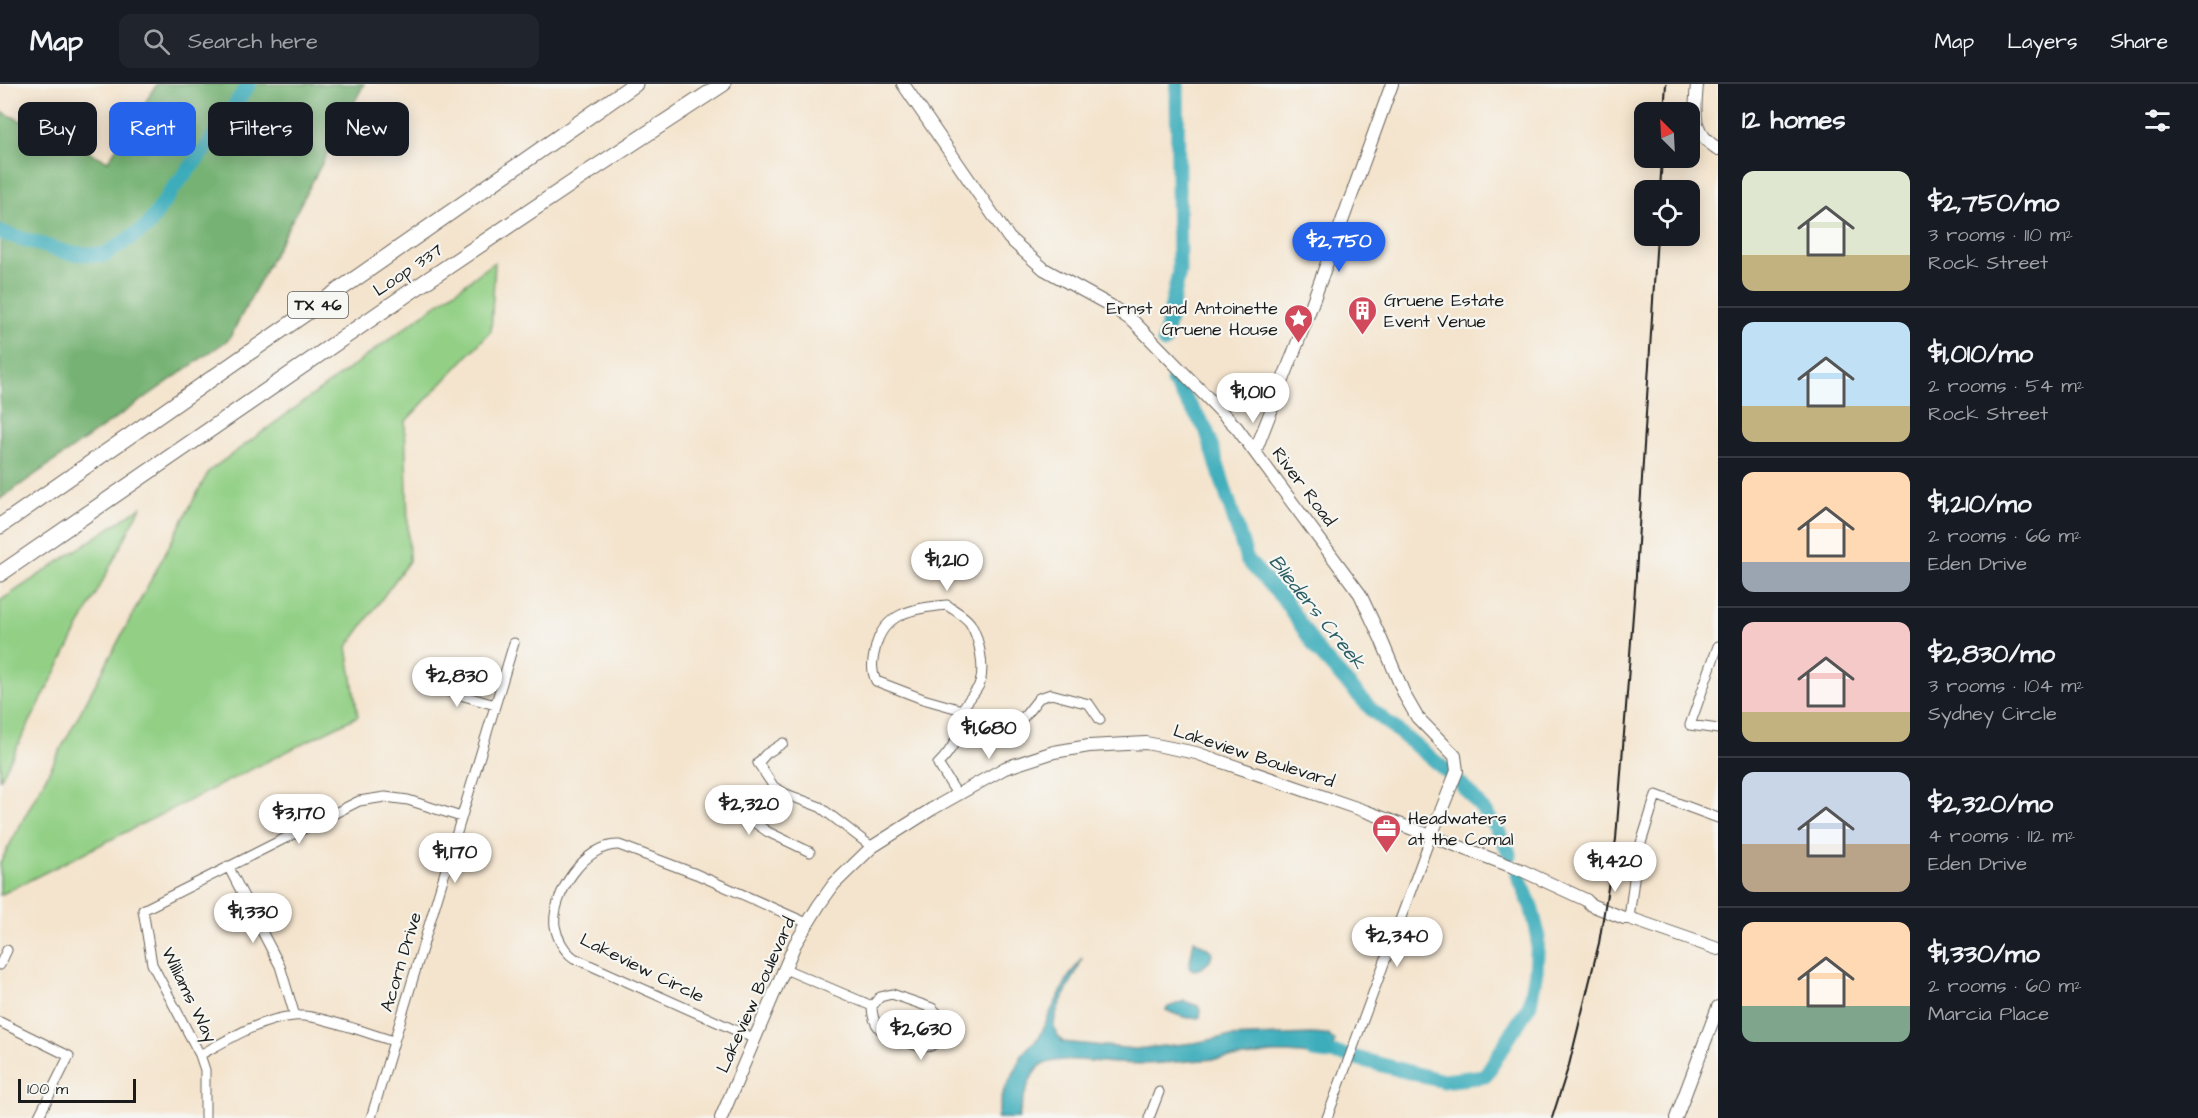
<!DOCTYPE html>
<meta charset="utf-8">
<style>
body{margin:0;font-family:"Architects Daughter",sans-serif;background:#20242c;color:#f1f3f6;height:100vh;display:flex;flex-direction:column;font-size:22px;white-space:nowrap}
*{box-sizing:border-box;margin:0}
p{font-size:20px;color:#9ea1a6}
.icon{flex:none;width:33px;height:33px;fill:none;stroke:currentColor;stroke-width:2;stroke-linecap:round;stroke-linejoin:round}
.map{position:relative;flex:1;overflow:hidden}
.drawer{display:flex;flex-direction:column;background:#171b24;width:480px}
.drawer>*{flex:none}
.banner{position:absolute;left:18px;top:18px;width:570px;height:54px;display:flex;gap:12px}
.needle{width:39px;rotate:336deg}
.fabs{position:absolute;left:1634px;top:18px;display:grid;gap:12px}
.fabs a{display:grid;place-items:center;width:66px;height:66px;border-radius:12px;background:#171b24;box-shadow:0 3px 15px #0003;font-size:30px}
.scale{position:absolute;left:18px;bottom:15px;width:118px;box-sizing:border-box;padding-left:6px;border:3px solid #1c1c1c;border-top:0;font-size:16px;line-height:21px;white-space:nowrap;color:#1c1c1c;-webkit-text-stroke:4px #f6f6f2;paint-order:stroke}
.price{position:absolute;translate:-50% -51px;padding:0 14px;border-radius:21px;background:#fff;color:#222;font-size:20px;line-height:39px;filter:drop-shadow(0 2px 3px #0008)}
.price::after{content:'';position:absolute;left:50%;top:36px;width:18px;height:14px;margin-left:-9px;background:inherit;clip-path:polygon(0 0,100% 0,50% 100%)}
.price.current{background:#2563eb;color:#fff}
ul{padding:0;list-style:none}
li{display:flex;align-items:center;gap:18px;height:150px;padding:0 24px}
li+li{border-top:2px solid #363941}
li span{display:grid;place-items:center;flex:none;width:168px;height:120px;border-radius:12px;color:#555}
li>.icon{margin-inline-start:auto}
span .icon{width:72px;height:72px;fill:#fffc;stroke-width:1}
li b{font-size:26px}
h2{display:flex;justify-content:space-between;align-items:center;height:72px;padding:0 24px;font-size:26px}
.tag{padding:0 21px;border-radius:12px;background:#171b24;box-shadow:0 3px 15px #0003;font-size:21px;line-height:54px}
.tag.current{background:#2563eb;color:#fff}
header{display:flex;align-items:center;gap:36px;box-sizing:border-box;height:84px;padding:0 30px;background:#171b24;border-bottom:2px solid #363941}
header strong{font-size:28px}
nav{display:flex;gap:33px;margin-inline-start:auto;font-size:21px}
.search{width:420px;height:54px;background:#20242c;display:flex;align-items:center;gap:15px;box-sizing:border-box;padding:0 21px;border-radius:12px;color:#9ea1a6;font-size:22px}
main{display:flex;flex:1;min-height:0}
.map>svg:first-child{display:block}
.green{fill:#93d086;stroke:#587651;stroke-width:1.5}
.forest{fill:#76b273;stroke:#496748;stroke-width:1.5}
.water{fill:#3eadbb;stroke:#2d646c;stroke-width:1.5}
.lines{fill:none;stroke-linecap:round;stroke-linejoin:round}
.river{stroke:#3eadbb;stroke-width:15}
.minor-casing{stroke:#68625a;stroke-width:11}
.tertiary-casing{stroke:#68625a;stroke-width:14}
.primary-casing{stroke:#68625a;stroke-width:17}
.minor{stroke:#fff;stroke-width:9}
.tertiary{stroke:#fff;stroke-width:12}
.primary{stroke:#fff;stroke-width:15}
.rail{stroke:#1c1c1c;stroke-width:2}
.labels{text-anchor:middle;dominant-baseline:central;stroke-width:4.5;stroke-linejoin:round;paint-order:stroke}
.shield{fill:#f6f6f2;stroke:#5d5d5c;stroke-width:1.5}
.shield-label{font-size:16px;font-weight:bold;fill:#1c1c1c}
.street-label{font-size:18px;fill:#1c1c1c;stroke:#f6f6f2}
.poi-label{font-size:18px;fill:#1c1c1c;stroke:#f6f6f2;text-anchor:start}
.water-label{font-size:20px;font-style:italic;fill:#2b5d64;stroke:#f6f6f2}
</style>
<header>
<strong>Map</strong>
<div class="search"><svg class="icon" aria-label="search" viewBox="0 0 24 24"><circle cx="10" cy="10" r="6"/><path d="M15 15l6 6"/></svg>Search here</div>
<nav><a>Map</a><a>Layers</a><a>Share</a></nav>
</header>
<main>
<div class="map">
<svg width="1718" height="1034" viewBox="0 0 1718 1034">
<rect width="100%" height="100%" fill="#f6f6f2"/>
<filter id="ink" filterUnits="userSpaceOnUse"><feTurbulence type="fractalNoise" baseFrequency=".0167" numOctaves="2"/><feDisplacementMap in="SourceGraphic" scale="12" xChannelSelector="R" yChannelSelector="G"/><feConvolveMatrix kernelMatrix="1 2 1 2 8 2 1 2 1" color-interpolation-filters="sRGB"/></filter>
<filter id="wash" filterUnits="userSpaceOnUse"><feTurbulence type="fractalNoise" baseFrequency=".008" numOctaves="4" result="noise"/><feDisplacementMap in="SourceGraphic" scale="24" xChannelSelector="R" yChannelSelector="G"/><feGaussianBlur stdDeviation="1.35" result="paint"/><feColorMatrix in="noise" values="0 0 0 0 0 0 0 0 0 0 0 0 0 0 0 0 0 1.4 0 .05"/><feComposite in="paint" operator="in"/></filter>
<g filter="url(#wash)">
<rect width="100%" height="100%" fill="#f4e4cd"/>
<path class="green" d="M495,178l-4,69 -86,91 4,139 -62,86 11,69 -358,179v-32l209,-392z
M141,423l-141,273v-179z"/>
<path class="forest" d="M157,0h207l-135,255 -229,160v-388l108,50z"/>
<path class="water" d="M1194,856l18,11c0,11 -9,18 -18,19l-5,-3z
M1082,874c-6,21 -27,45 -28,67 0,7 5,12 9,17l72,7 59,-6 30,-6 87,-3 17,1 7,6 -6,17c-17,-3 -33,-5 -50,-5 -11,-1 -21,3 -32,4 -44,2 -88,9 -132,6 -23,-1 -52,-8 -73,2 -12,6 -21,40 -23,53h-22l7,-28 13,-23 4,-12 19,-19 10,-23 18,-35z
M1184,917l14,5 3,4 -1,7c-10,4 -24,-2 -34,-7l2,-3z"/>
<g class="lines">
<path class="river" d="M0,148l68,21 36,2 43,-28 25,-37 33,-41 44,-65
M1164,258l15,-70 -2,-188
M1173,297l33,48 41,131 38,41 33,50 54,59 76,62
M1461,700c19,21 38,44 49,71
M1313,967l31,4
M1356,974l87,23 42,-5 45,-72 6,-33 2,-37 -7,-28 -13,-31"/>
</g>
</g>
<g filter="url(#ink)">
<g class="lines">
<defs>
<path id="minor" d="M1718,562l-28,79 28,4
M426,601l69,20
M964,631l27,6 33,-4 15,-19 12,-4 38,10 11,16
M783,659l-17,11 -8,9 16,24 12,7 34,13 52,40
M774,703l-19,36 13,9 42,20
M957,710l-19,-30c11,-10 30,-39 24,-54l-39,-11 -47,-18c-5,-11 -4,-19 -1,-31 7,-38 40,-42 72,-45 7,5 18,11 23,18 9,14 15,44 10,60 -2,7 -14,19 -18,27
M228,782l52,100 15,50
M1629,834l8,-62 19,-61 62,23
M0,881l7,-15
M785,885l87,37c0,8 2,16 7,22 6,8 43,22 52,18 6,-3 9,-9 13,-14l-5,-17 -7,-7 -40,-14 -12,3 -8,9
M0,938l69,34 -31,62
M755,955l-181,-81c-10,-7 -17,-20 -19,-32 -4,-31 31,-83 64,-81l77,29 111,49
M200,971c29,-16 60,-36 94,-39 24,-2 75,18 100,25
M205,1034v-48l-5,-15 -48,-91 -9,-54 216,-109 26,-4 23,3 53,17
M371,1034l143,-475
M1149,1034l10,-26
M1327,1034l104,-282"/>
<path id="tertiary" d="M903,0l106,154 35,31 67,37 23,16 103,106 123,166 21,45 24,57 12,21 38,39 2,15 -26,65
M1697,0c-2,29 -7,47 21,65
M1255,368l49,-126 88,-242
M721,1034l74,-174 24,-39 15,-21 38,-37 60,-38 73,-41 49,-16 35,-6 57,-3 50,10 169,58 156,59 65,30 5,5 33,13h5l89,31
M1676,1034l42,-111"/>
<path id="primary" d="M0,442l635,-442
M0,490l407,-280 177,-119 139,-91"/>
</defs>
<use href="#minor" class="minor-casing"/>
<use href="#tertiary" class="tertiary-casing"/>
<use href="#primary" class="primary-casing"/>
<use href="#minor" class="minor"/>
<use href="#tertiary" class="tertiary"/>
<use href="#primary" class="primary"/>
<path class="rail" d="M1664,28l2,-28
M1660,106l2,-32
M1552,1034l17,-53 30,-122 17,-104 20,-264 21,-339"/>
</g>
</g>
<defs>
<symbol id="building-pin" viewBox="-11 -11 22 30"><path d="M0 17L-7.5 6A9.5 9.5 0 1 1 7.5 6Z" fill="#d1495b" stroke="#f6f6f2"/><path d="M-4-6H4V6H1V3H-1V6H-4ZM-2.5-4.3h1.7v1.8h-1.7ZM.8-4.3h1.7v1.8H.8ZM-2.5-1h1.7V.8h-1.7ZM.8-1h1.7V.8H.8Z" fill="#fff"/></symbol>
<symbol id="sight-pin" viewBox="-11 -11 22 30"><path d="M0 17L-7.5 6A9.5 9.5 0 1 1 7.5 6Z" fill="#d1495b" stroke="#f6f6f2"/><path d="M0-6L1.8-2.2L6-1.7L2.9 1.2L3.7 5.4L0 3.3L-3.7 5.4L-2.9 1.2L-6-1.7L-1.8-2.2Z" fill="#fff"/></symbol>
<symbol id="office-pin" viewBox="-11 -11 22 30"><path d="M0 17L-7.5 6A9.5 9.5 0 1 1 7.5 6Z" fill="#d1495b" stroke="#f6f6f2"/><path d="M-6-3h4V-5.5h4V-3h4V5H-6ZM-1-4.5V-3h2v-1.5ZM-6 0V1H6V0Z" fill="#fff"/></symbol>
</defs>
<g fill-rule="evenodd">
<use href="#building-pin" x="1346" y="210" width="33" height="45"/>
<use href="#sight-pin" x="1282" y="218" width="33" height="45"/>
<use href="#office-pin" x="1370" y="728" width="33" height="45"/>
</g>
<g class="labels">
<rect class="shield" x="288" y="208" width="60" height="26" rx="4.5"/>
<g class="shield-label">
<text x="318" y="221">TX 46</text>
</g>
<g class="street-label">
<text transform="translate(408 186) rotate(-34)">Loop 337</text>
<text transform="translate(1304 403) rotate(53)">River Road</text>
<text transform="translate(1254 672) rotate(18)">Lakeview Boulevard</text>
<text transform="translate(401 878) rotate(-73)">Acorn Drive</text>
<text transform="translate(642 884) rotate(26)">Lakeview Circle</text>
<text transform="translate(189 911) rotate(64)">Williams Way</text>
<text transform="translate(756 911) rotate(-66)">Lakeview Boulevard</text>
</g>
<g class="poi-label">
<text x="1384" y="216">Gruene Estate<tspan x="1384" dy="21">Event Venue</tspan></text>
<text x="1278" y="224" text-anchor="end">Ernst and Antoinette<tspan x="1278" dy="21">Gruene House</tspan></text>
<text x="1408" y="734">Headwaters<tspan x="1408" dy="21">at the Comal</tspan></text>
</g>
<g class="water-label">
<text transform="translate(1317 528) rotate(51)">Blieders Creek</text>
</g>
</g>
</svg>
<div class="fabs">
<a><svg class="needle" viewBox="-14 -14 28 28"><path d="M0-13l5 13h-10z" fill="#e53935"/><path d="M0 13l5-13h-10z" fill="#9ea1a6"/></svg></a>
<a><svg class="icon" aria-label="locate" viewBox="0 0 24 24"><circle cx="12" cy="12" r="6"/><path d="M12 2v4M12 18v4M2 12h4M18 12h4"/></svg></a>
</div>
<div class="scale">100 m</div>
<b class="price current" style="left:1339px;top:189px">$2,750</b>
<b class="price" style="left:1253px;top:340px">$1,010</b>
<b class="price" style="left:947px;top:508px">$1,210</b>
<b class="price" style="left:457px;top:624px">$2,830</b>
<b class="price" style="left:989px;top:676px">$1,680</b>
<b class="price" style="left:749px;top:752px">$2,320</b>
<b class="price" style="left:299px;top:761px">$3,170</b>
<b class="price" style="left:455px;top:800px">$1,170</b>
<b class="price" style="left:1615px;top:809px">$1,420</b>
<b class="price" style="left:253px;top:860px">$1,330</b>
<b class="price" style="left:1397px;top:884px">$2,340</b>
<b class="price" style="left:921px;top:977px">$2,630</b>
<div class="banner">
<a class="tag">Buy</a>
<a class="tag current">Rent</a>
<a class="tag">Filters</a>
<a class="tag">New</a>
</div>
</div>
<section class="drawer">
<h2>12 homes<svg class="icon" aria-label="filters" viewBox="0 0 24 24"><path d="M4 7h16M4 17h16"/><circle cx="9" cy="7" r="2"/><circle cx="15" cy="17" r="2"/></svg></h2>
<ul>
<li><span style="background:linear-gradient(#dfe7d0 70%,#c2b280 0)"><svg class="icon" aria-label="home" viewBox="0 0 24 24"><path d="M3 11l9-7 9 7M6 9v11h12V9"/></svg></span><div><b>$2,750/mo</b><p>3 rooms · 110 m²</p><p>Rock Street</p></div></li>
<li><span style="background:linear-gradient(#bfe0f5 70%,#c2b280 0)"><svg class="icon" aria-label="home" viewBox="0 0 24 24"><path d="M3 11l9-7 9 7M6 9v11h12V9"/></svg></span><div><b>$1,010/mo</b><p>2 rooms · 54 m²</p><p>Rock Street</p></div></li>
<li><span style="background:linear-gradient(#ffd9b3 75%,#9aa5b1 0)"><svg class="icon" aria-label="home" viewBox="0 0 24 24"><path d="M3 11l9-7 9 7M6 9v11h12V9"/></svg></span><div><b>$1,210/mo</b><p>2 rooms · 66 m²</p><p>Eden Drive</p></div></li>
<li><span style="background:linear-gradient(#f6c9c9 75%,#c2b280 0)"><svg class="icon" aria-label="home" viewBox="0 0 24 24"><path d="M3 11l9-7 9 7M6 9v11h12V9"/></svg></span><div><b>$2,830/mo</b><p>3 rooms · 104 m²</p><p>Sydney Circle</p></div></li>
<li><span style="background:linear-gradient(#c9d6e8 60%,#b9a48a 0)"><svg class="icon" aria-label="home" viewBox="0 0 24 24"><path d="M3 11l9-7 9 7M6 9v11h12V9"/></svg></span><div><b>$2,320/mo</b><p>4 rooms · 112 m²</p><p>Eden Drive</p></div></li>
<li><span style="background:linear-gradient(#ffd9b3 70%,#7fa58c 0)"><svg class="icon" aria-label="home" viewBox="0 0 24 24"><path d="M3 11l9-7 9 7M6 9v11h12V9"/></svg></span><div><b>$1,330/mo</b><p>2 rooms · 60 m²</p><p>Marcia Place</p></div></li>
</ul>
</section>
</main>
